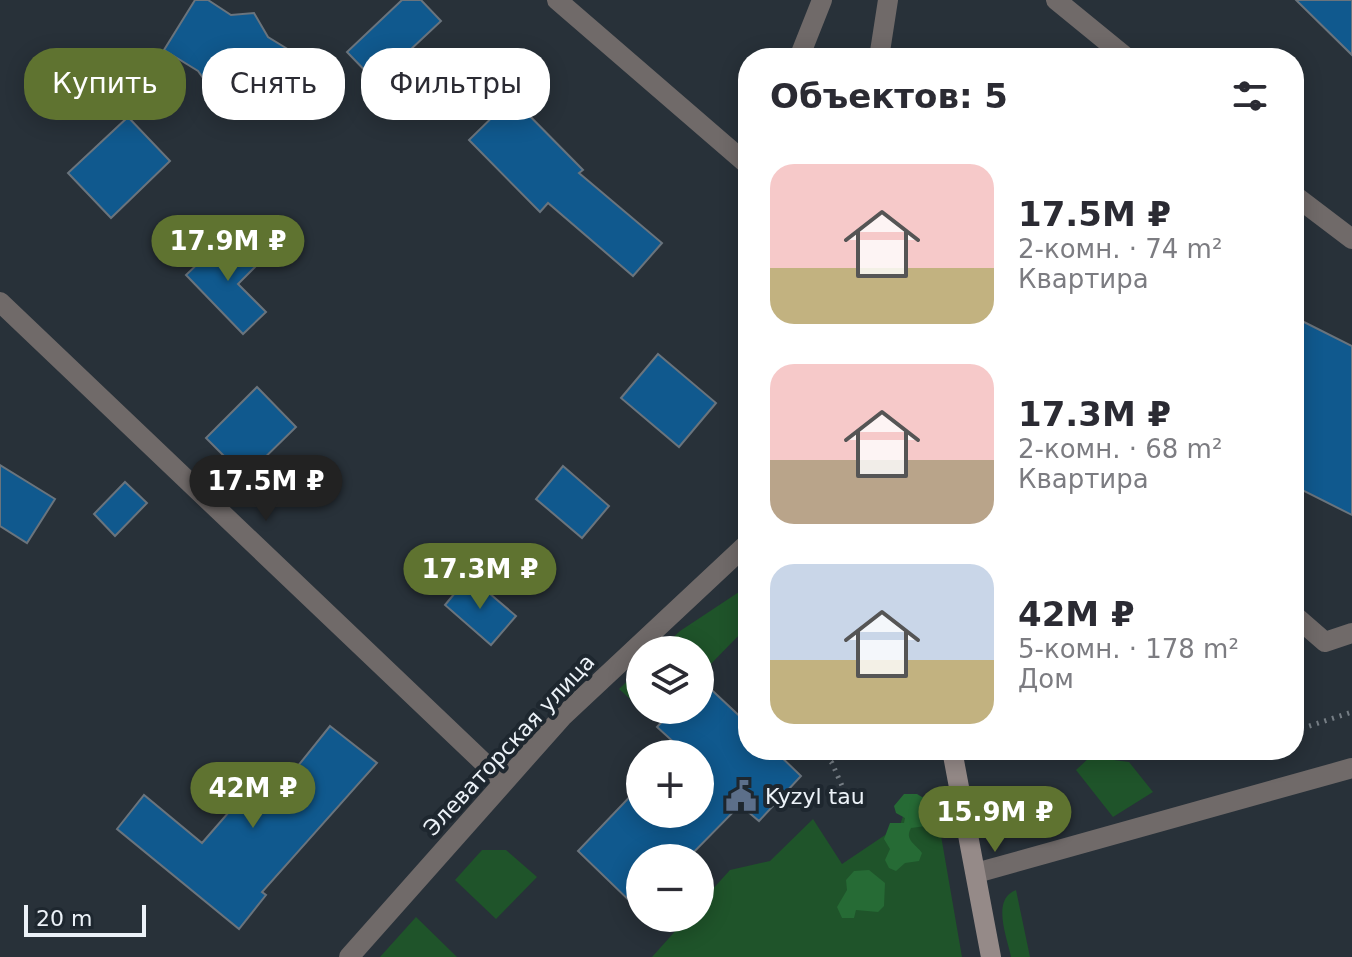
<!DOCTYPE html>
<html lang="ru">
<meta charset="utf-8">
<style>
body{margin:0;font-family:"DejaVu Sans",sans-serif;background:#f7f7f7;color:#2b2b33;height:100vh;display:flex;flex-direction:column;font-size:30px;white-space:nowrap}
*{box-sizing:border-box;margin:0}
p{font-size:26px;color:#7c7c81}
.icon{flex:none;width:44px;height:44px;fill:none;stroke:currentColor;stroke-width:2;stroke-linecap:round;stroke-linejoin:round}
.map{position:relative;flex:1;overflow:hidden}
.drawer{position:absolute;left:738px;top:48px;width:566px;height:712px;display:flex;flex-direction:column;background:#fff;border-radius:32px;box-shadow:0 4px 20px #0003}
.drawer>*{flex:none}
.hud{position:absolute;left:24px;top:48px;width:594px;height:72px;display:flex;gap:16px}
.tools{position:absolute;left:626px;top:636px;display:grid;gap:16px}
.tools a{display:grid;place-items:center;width:88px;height:88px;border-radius:50%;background:#fff;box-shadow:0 4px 20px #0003;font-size:40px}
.scale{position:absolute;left:24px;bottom:20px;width:122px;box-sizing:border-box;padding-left:8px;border:4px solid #ecf2f8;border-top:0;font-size:22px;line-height:28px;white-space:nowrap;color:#ecf2f8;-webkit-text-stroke:6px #1e272f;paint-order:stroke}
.price{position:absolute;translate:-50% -68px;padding:0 18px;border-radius:28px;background:#5f7330;color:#fff;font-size:26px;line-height:52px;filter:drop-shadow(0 2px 4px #0008)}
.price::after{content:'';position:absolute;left:50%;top:48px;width:24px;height:18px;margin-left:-12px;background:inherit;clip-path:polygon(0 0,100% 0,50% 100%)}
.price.active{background:#222;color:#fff}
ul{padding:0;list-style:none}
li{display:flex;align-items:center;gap:24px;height:200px;padding:0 32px}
li span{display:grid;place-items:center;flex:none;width:224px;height:160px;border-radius:24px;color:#555}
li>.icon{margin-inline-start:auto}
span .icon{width:96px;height:96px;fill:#fffc;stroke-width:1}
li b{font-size:34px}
h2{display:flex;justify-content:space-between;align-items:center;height:96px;padding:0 32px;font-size:34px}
.pill{padding:0 28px;border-radius:32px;background:#fff;box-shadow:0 4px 20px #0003;font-size:28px;line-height:72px}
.pill.active{background:#5f7330;color:#fff}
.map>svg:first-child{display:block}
.green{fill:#1f542a}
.forest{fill:#266b35}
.building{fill:#10598e;stroke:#6a747d;stroke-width:2}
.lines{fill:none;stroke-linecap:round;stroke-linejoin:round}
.path{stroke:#767e85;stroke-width:5;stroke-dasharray:2 6;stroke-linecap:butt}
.lane{stroke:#706a69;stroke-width:20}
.street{stroke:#706a69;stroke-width:20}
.secondary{stroke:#958a88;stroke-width:20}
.labels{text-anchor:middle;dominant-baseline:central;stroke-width:8;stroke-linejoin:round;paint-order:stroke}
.street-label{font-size:22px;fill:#ecf2f8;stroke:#1e272f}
.poi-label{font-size:22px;fill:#ecf2f8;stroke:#1e272f;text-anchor:start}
</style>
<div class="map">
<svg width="1352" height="957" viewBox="0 0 1352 957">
<rect width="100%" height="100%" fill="#283139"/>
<path class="green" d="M748,586v40l-48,49v-25h-40l20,-19z
M640,669v39l-21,-19z
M1090,757l39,5 24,30 -40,25 -37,-47z
M934,795l28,162h-310l35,-39h13v-15l30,-33 40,-9 43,-42 29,45 58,-39 9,-26z
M482,850h24l31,27 -41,42 -41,-39z
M1016,890l14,67h-19c-4,-20 -20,-58 5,-67z
M416,917l41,40h-77z"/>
<path class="forest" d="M904,794h13l10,6 -3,17 2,9 -15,2c-7,12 5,16 11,25l-3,8 -14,2 -9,8 -7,-3 -4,-8 5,-11 -6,-10 6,-16h14l1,-5 -9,-5 -2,-7z
M869,870l16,13 -1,23 -6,6 -22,-2 -2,8h-12l-5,-11 10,-17 -1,-10 8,-9z"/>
<path class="building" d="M195,0h13l23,15 23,-2 14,24 31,19 -35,56 -32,-19 -21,-4 -13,-18 -34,-21z
M402,0h19l20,21 -65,61 -29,-30z
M1296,0h56v55z
M512,98l71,72 -4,3 83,70 -29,33 -85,-73 -8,9 -71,-72z
M128,117l42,44 -59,57 -43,-45z
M229,234l29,30 -20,20 28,28 -23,22 -57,-59z
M1294,317l58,29v169l-58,-29z
M658,354l58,49 -37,44 -58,-49z
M257,387l39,40 -51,50 -39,-39z
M0,465l55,34 -28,44 -27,-17z
M563,466l46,40 -27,32 -46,-39z
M125,482l22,21 -32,33 -21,-22z
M469,576l47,40 -25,29 -46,-40z
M700,679l48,45v26h26l27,26 -42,45 -19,-16 -52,53h-48v53l-62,-60 62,-65v28h60v-60h-29l8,-7 -22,-20 16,-17h27z
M330,726l47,37 -115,129 4,3 -27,34 -122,-100 27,-34 58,48 54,-62 17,16z"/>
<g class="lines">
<path class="path" d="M748,651l-7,8 7,28
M1294,731l58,-19
M820,750l12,13 11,25
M1212,750h23"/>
<path class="lane" d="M1056,0l71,58
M799,58l23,-58
M879,58l9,-58
M1294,195l58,44
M1294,615l31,27 27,-9
M976,873l376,-105"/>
<path class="street" d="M557,0l191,165
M0,302l503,479
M349,957l213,-240 186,-174"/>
<path class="secondary" d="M952,750l39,207"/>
</g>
<defs>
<symbol id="civic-bare" viewBox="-9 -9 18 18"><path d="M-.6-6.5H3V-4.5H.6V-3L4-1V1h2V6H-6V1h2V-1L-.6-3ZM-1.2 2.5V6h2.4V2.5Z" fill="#5c6f8a" stroke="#1e272f" stroke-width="2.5" paint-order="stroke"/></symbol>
</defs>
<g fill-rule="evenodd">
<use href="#civic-bare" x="719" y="774" width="44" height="44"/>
</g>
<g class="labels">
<g class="street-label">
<text transform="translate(509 745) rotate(-47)">Элеваторская улица</text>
</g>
<g class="poi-label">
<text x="765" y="796">Kyzyl tau</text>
</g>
</g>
</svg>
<div class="tools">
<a><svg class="icon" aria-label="layers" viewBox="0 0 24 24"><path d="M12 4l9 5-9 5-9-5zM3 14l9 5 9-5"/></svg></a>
<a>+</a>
<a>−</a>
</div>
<div class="scale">20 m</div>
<b class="price" style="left:228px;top:283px">17.9M ₽</b>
<b class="price active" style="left:266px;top:523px">17.5M ₽</b>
<b class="price" style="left:480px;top:611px">17.3M ₽</b>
<b class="price" style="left:253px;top:830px">42M ₽</b>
<b class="price" style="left:995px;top:854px">15.9M ₽</b>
<div class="hud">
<a class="pill active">Купить</a>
<a class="pill">Снять</a>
<a class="pill">Фильтры</a>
</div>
<section class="drawer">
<h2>Объектов: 5<svg class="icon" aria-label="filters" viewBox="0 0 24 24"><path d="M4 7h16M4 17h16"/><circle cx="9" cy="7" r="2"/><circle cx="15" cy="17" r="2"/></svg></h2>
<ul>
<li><span style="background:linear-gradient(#f6c9c9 65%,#c2b280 0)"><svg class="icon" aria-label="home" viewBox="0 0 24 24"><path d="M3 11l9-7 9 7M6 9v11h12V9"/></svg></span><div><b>17.5M ₽</b><p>2-комн. · 74 m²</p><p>Квартира</p></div></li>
<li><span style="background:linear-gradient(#f6c9c9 60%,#b9a48a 0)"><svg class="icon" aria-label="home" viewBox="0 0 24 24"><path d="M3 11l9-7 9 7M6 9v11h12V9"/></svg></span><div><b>17.3M ₽</b><p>2-комн. · 68 m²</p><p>Квартира</p></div></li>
<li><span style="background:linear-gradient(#c9d6e8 60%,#c2b280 0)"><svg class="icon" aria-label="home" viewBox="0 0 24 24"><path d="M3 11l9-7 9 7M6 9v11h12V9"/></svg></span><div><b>42M ₽</b><p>5-комн. · 178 m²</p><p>Дом</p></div></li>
</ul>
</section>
</div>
